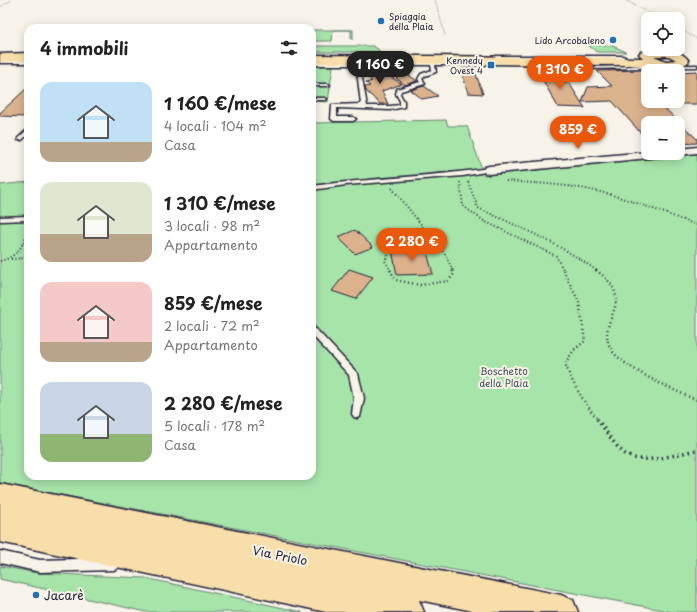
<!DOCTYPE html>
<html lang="it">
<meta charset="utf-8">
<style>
body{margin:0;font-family:"Playpen Sans",sans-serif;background:#f6f6f6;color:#222;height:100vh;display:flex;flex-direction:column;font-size:15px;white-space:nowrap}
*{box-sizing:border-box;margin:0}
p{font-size:13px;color:#767676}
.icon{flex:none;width:22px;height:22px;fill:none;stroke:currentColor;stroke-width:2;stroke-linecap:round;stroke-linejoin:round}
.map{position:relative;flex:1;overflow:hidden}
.sheet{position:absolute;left:24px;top:24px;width:292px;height:456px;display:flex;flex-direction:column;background:#fff;border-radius:12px;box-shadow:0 2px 10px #0003}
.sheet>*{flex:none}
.controls{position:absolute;left:641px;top:12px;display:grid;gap:8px}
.controls a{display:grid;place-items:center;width:44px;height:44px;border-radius:8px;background:#fff;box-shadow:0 2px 10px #0003;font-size:20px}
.price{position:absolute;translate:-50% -34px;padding:0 9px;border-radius:14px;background:#ea580c;color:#fff;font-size:13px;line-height:26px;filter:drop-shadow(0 1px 2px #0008)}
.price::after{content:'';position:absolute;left:50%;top:24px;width:12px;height:9px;margin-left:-6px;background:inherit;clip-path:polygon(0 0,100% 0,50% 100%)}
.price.active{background:#222;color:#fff}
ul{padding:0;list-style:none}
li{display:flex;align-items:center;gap:12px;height:100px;padding:0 16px}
li span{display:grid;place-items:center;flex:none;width:112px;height:80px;border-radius:12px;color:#555}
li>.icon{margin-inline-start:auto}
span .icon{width:48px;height:48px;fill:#fffc;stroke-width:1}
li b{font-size:17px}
h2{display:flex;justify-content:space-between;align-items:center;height:48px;padding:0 16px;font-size:17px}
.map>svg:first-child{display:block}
.green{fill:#a7e4aa;stroke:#648372}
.building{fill:#dcb28d;stroke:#22223b}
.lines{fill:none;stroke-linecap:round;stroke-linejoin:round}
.service-casing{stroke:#22223b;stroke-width:3}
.minor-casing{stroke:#22223b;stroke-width:3}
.primary-casing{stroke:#22223b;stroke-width:3}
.path-far3{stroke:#22223b;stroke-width:1;stroke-dasharray:0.5 1.5;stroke-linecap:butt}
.path-far2{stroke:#22223b;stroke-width:2;stroke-dasharray:1 2.5;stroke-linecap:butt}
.path-far1{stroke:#22223b;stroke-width:2.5;stroke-dasharray:1 3;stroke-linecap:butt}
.path{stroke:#22223b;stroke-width:3.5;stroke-dasharray:1.5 4;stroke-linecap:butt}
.service{fill:#f7f3e8;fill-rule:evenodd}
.minor{fill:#f7f3e8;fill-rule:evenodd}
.primary{fill:#f8deab;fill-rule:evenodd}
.poi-dot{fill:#1f6fb2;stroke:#f7f3e8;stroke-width:1.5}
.labels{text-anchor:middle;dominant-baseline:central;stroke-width:4;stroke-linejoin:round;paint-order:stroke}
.far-poi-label{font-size:9px;fill:#22223b;stroke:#f7f3e8;text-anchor:end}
.park-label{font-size:10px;fill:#435257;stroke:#f7f3e8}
.near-street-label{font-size:12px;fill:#22223b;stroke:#f7f3e8}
.near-poi-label{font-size:12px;fill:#22223b;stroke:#f7f3e8;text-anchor:start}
</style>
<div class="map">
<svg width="697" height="612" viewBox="0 0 697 612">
<rect width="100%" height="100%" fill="#f7f3e8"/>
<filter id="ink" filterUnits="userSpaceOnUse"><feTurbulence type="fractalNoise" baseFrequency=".025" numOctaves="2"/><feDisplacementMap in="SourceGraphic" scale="8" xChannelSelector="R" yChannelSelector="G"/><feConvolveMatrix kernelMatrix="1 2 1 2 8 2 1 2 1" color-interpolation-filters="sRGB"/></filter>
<g filter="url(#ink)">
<path class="green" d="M312,30h41v9h-2v-9h-18l-1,11h-20z
M594,44l10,2h9l13,6h-29l-8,-6z
M312,46h61l6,4v2h-67z
M312,66h21l-5,36 -16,-1z
M446,120l2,6h19l17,49 213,-21v458h-24l-673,-129v-298l28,-3v294h284v-353z
M0,566l37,7 108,5 157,34h-156l-146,-33z"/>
<path class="building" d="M461,69h13l9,25 -15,-1z
M380,70l22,14 -20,7 6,13h-8l-14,-13 -1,-4 5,-1 -4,-3 6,-2 -9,-7z
M402,70l15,11 -12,4 -9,-7z
M537,70h20l8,13h4l16,25 -27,-1z
M648,70v31h9l40,38v4l-19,1v-21h-30v18l-36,-40 -30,1 6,-15 24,-1 -15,-15z
M697,71v33h-19v-32z
M424,86l14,10 -16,3 -11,-9z
M28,87v30l-28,-1v-3z
M355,230l18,17 -18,7 -17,-17z
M426,249l7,25 -36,1 -5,-25z
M349,269l24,8 -17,22 -24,-8z"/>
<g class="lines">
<defs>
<path id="service" d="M496,56h127l2,1 -2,1h-129v-1z
M0,61h28v2h-28z
M312,63h173l2,1 -2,1h-50l1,7 -11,4 -3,3 3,4v1l-24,7 -1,3 4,7v6l-14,3 -53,-2v9h16l3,2 -3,2h-19l-3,-2 1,-14 29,-1 -4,-33 4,1 6,34h23l10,-1v-4l-4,-7 1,-5 23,-7 -2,-3 3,-5 11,-4 -1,-5h-119z
M569,63h8l11,4 109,-2v2l-110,2 -11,-4h-9v-1z
M312,84h16l2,1 -2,1h-16z
M312,98h13l2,1 -2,1h-13z
M28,129v5l-6,6h-4v-2z
M489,168l2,1v2l-28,5 -117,9 -34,5v-4c59,-8 118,-9 177,-18z
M28,216v4l-28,1v-4z
M312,327l3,1 43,46 6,24 -4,19 -3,1 -3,-1 -2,-3 2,-16 -5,-23 -37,-40z
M0,551l40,9 74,-2 4,2 2,4 -2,4 -4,2 -74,2 -40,-9z"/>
<path id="minor" d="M697,147v6l-19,2 -4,-1 -5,2 -180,18 -4,-1 -2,-3 2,-3 4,-1 159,-14v1h30v-4z"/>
<path id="primary" d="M656,49c13,0 25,1 33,12 -9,12 -48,4 -63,4l-314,-2v-8l331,3 -4,-4 2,-2zM654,56h15l7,4 -10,1z
M28,53v8l-28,1v-8z
M0,484l561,111 12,5 5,12h-100l-59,-12 5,12h-98l-326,-70z"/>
</defs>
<use href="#service" class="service-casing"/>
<use href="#minor" class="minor-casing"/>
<use href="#primary" class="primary-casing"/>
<path class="path-far3" d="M435,0l10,35
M625,0l35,19
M0,7l12,-7
M678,28l19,11"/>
<path class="path-far2" d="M506,181c27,2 53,3 80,8 38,7 74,23 111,36
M460,182l3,24 21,15 72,35 8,15
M468,182l10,26c41,19 83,36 119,63
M392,188l35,44
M427,232l18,22 8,17
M11,259l17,-1
M0,261c19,-5 24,-16 28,-34
M391,271l-6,-10 7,-15 18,-5 17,-9"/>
<path class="path-far1" d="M390,270l6,10 24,5 28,-4 6,-7 -2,-4
M563,270l16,32 6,39 -11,9 -9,13c7,21 19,39 33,57
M596,270c45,33 -2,48 15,79 10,18 66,43 86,51"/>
<path class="path" d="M597,419c8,10 17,26 27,34 18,14 52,1 73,-3"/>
<use href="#service" class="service"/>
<use href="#minor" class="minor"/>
<use href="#primary" class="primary"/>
</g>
</g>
<g class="poi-dot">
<circle cx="381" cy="21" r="4"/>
<circle cx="613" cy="40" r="4"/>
<rect x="487" y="61" width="8" height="8" rx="2"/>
<circle cx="36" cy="595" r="4"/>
</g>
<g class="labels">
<g class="far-poi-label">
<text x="389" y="16" text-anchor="start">Spiaggia<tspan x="389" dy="10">della Plaia</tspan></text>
<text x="605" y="40">Lido Arcobaleno</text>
<text x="483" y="60">Kennedy<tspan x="483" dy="10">Ovest 4</tspan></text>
</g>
<g class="park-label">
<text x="504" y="370">Boschetto<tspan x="504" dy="12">della Plaia</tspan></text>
</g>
<g class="near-street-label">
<text transform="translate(280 555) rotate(11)">Via Priolo</text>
</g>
<g class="near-poi-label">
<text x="44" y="595">Jacarè</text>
</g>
</g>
</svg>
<div class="controls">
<a><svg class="icon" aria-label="locate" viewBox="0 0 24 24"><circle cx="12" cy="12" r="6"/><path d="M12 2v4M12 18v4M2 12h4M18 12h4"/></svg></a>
<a>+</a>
<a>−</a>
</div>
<b class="price active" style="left:380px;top:85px">1 160 €</b>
<b class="price" style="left:560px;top:90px">1 310 €</b>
<b class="price" style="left:578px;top:150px">859 €</b>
<b class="price" style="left:412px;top:262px">2 280 €</b>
<section class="sheet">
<h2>4 immobili<svg class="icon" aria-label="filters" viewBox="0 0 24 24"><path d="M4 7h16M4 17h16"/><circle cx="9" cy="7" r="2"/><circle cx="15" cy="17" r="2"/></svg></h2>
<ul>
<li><span style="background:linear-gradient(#bfe0f5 75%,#b9a48a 0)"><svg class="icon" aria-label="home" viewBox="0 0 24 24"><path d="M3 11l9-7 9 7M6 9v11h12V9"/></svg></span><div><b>1 160 €/mese</b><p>4 locali · 104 m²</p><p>Casa</p></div></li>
<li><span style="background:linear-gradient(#dfe7d0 65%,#b9a48a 0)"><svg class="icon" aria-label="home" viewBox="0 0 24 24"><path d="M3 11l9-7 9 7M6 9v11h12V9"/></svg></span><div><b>1 310 €/mese</b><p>3 locali · 98 m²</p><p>Appartamento</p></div></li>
<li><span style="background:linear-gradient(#f6c9c9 75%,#b9a48a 0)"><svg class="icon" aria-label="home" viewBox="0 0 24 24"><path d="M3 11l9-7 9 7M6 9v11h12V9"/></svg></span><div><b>859 €/mese</b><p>2 locali · 72 m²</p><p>Appartamento</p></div></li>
<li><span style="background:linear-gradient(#c9d6e8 65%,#8fb573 0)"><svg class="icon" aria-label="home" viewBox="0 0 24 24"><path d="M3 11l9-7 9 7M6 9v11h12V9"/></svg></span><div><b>2 280 €/mese</b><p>5 locali · 178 m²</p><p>Casa</p></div></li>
</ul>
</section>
</div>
